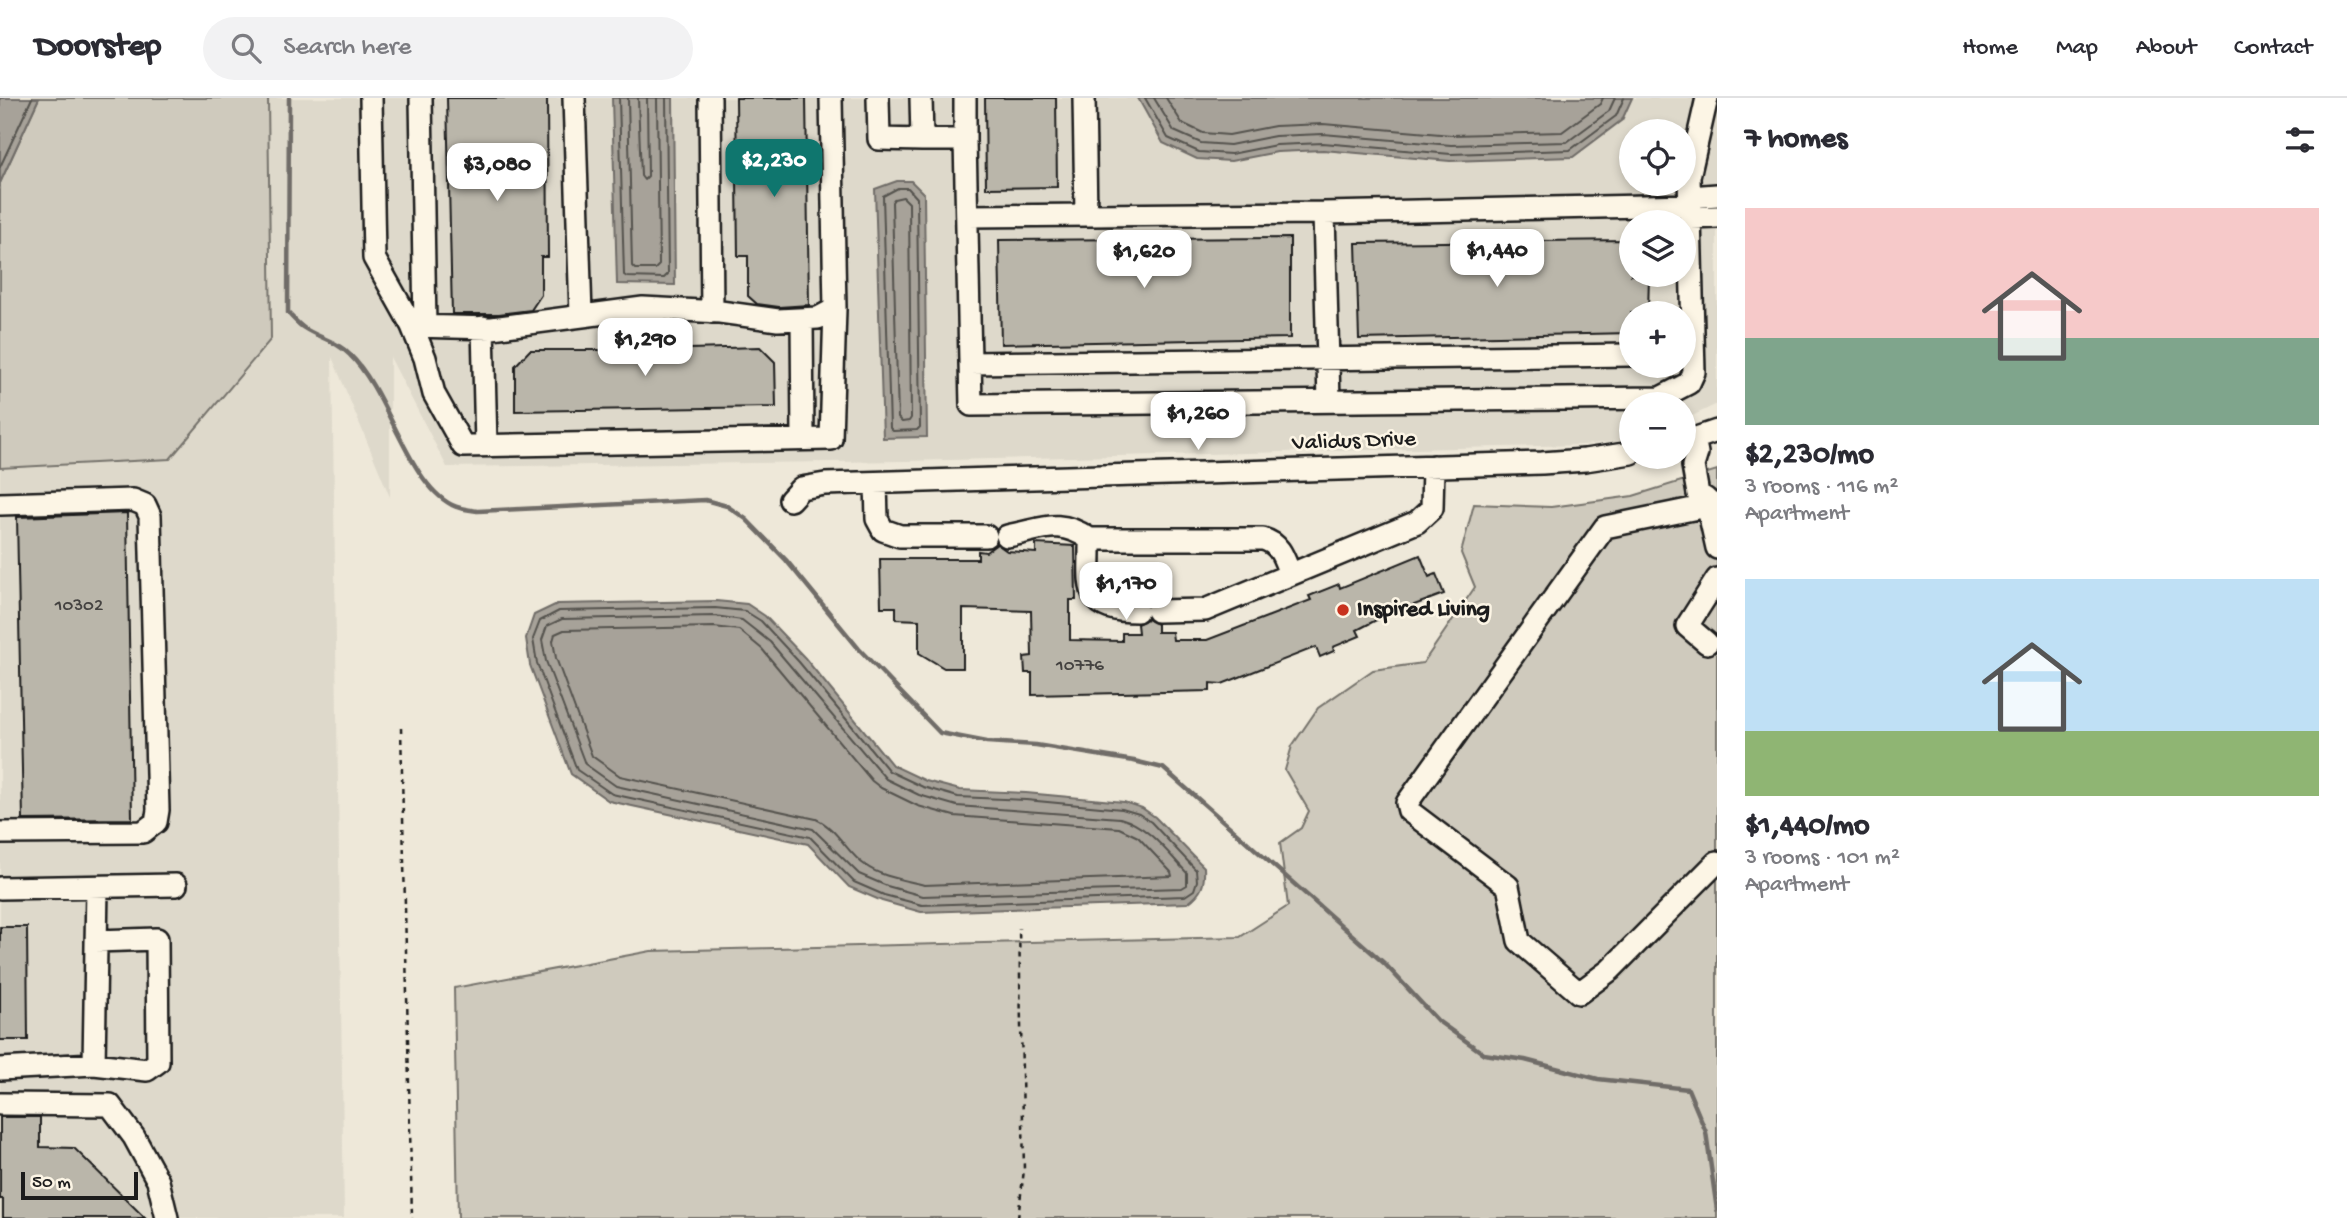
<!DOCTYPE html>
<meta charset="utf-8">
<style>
body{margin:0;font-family:"Gochi Hand",sans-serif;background:#f2f2f3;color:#2b2b33;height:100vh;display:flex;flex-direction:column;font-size:26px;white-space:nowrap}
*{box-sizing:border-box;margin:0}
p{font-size:23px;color:#7c7c81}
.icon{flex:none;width:38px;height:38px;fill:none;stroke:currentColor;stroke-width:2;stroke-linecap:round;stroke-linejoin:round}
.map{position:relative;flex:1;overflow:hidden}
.sheet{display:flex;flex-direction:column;background:#fff;width:630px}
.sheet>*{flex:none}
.tools{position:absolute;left:1619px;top:21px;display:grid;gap:14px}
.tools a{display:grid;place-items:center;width:77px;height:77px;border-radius:50%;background:#fff;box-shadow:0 4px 10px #0003;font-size:35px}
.scale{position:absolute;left:21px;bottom:18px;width:117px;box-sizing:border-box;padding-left:7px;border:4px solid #1c1c1c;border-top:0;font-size:19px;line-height:24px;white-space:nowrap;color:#1c1c1c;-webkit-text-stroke:5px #fcf5e5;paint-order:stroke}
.price{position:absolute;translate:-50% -60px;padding:0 16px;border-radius:14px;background:#fff;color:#222;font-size:23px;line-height:46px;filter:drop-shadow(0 2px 4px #0008)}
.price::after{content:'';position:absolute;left:50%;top:42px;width:21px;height:16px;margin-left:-10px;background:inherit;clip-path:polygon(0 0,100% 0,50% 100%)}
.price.active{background:#0f766e;color:#fff}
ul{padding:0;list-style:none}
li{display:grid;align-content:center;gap:14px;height:371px;padding:0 28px}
li span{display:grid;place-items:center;height:217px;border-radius:0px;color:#555}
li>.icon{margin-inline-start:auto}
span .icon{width:126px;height:126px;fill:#fffc;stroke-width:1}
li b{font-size:30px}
h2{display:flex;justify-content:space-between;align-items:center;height:84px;padding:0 28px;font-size:30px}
header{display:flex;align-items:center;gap:42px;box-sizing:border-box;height:98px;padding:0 35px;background:#fff;border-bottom:2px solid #e1e1e2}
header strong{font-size:33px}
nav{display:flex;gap:38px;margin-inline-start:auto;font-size:24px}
.search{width:490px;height:63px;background:#f2f2f3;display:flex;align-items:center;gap:18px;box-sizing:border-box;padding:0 24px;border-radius:38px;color:#7c7c81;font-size:26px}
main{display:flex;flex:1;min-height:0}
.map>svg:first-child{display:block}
.built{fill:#ded9cb;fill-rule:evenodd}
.green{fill:#cfcabd;stroke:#76736c;stroke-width:2}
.water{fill:#a7a299;stroke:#6f6c67;stroke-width:2}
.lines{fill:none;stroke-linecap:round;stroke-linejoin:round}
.shore{stroke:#54524e;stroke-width:2}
.stream{stroke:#6f6c67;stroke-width:4.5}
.building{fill:#bab6aa;stroke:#1c1c1c;stroke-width:2}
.minor-casing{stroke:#1c1c1c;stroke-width:26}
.path{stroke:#1c1c1c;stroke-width:2.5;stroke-dasharray:5 5;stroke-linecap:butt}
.minor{stroke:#fcf5e5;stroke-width:21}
.poi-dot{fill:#c8321e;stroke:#fcf5e5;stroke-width:2.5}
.labels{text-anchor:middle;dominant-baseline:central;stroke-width:5;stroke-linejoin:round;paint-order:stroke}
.number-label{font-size:19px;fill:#444240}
.street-label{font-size:23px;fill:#1c1c1c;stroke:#fcf5e5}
.poi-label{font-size:23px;font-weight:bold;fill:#1c1c1c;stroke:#fcf5e5;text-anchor:start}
</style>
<header>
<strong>Doorstep</strong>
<div class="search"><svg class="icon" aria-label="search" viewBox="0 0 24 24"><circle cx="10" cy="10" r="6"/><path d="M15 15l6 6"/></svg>Search here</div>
<nav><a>Home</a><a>Map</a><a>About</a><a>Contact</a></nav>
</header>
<main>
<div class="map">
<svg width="1717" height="1120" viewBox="0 0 1717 1120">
<rect width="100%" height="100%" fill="#eee8d9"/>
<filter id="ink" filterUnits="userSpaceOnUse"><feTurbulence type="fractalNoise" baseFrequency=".0143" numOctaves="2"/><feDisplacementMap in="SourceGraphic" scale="14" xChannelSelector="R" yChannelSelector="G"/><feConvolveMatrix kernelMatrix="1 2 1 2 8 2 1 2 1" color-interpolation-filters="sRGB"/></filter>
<g filter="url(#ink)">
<path class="built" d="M0,0h1717v306l-33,16v-16h-53v36l-47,5 -679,16 -458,6 -57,-110v140l-58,-140 12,861h-344zM1631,33h53v53h-53zM1631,124h53v53h-53zM1631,215h53v53h-53z"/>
<path class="green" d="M39,0h229l3,241 -101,120 -170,9v-285z
M1717,372v748h-1259l-4,-230 197,-37 589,-14 48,-31 -8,-63 21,-15 8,-17 -24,-41 7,-24 26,-38 55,-38 50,-7 52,-76 -14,-34 13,-49 77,3 82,-11z"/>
<path class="water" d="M0,0h39l-39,85z
M612,0h61l2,187 -58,-1z
M1138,0h494l-10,22 -49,37 -123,4 -127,-11 -46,2 -46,9 -34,-2 -34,-16z
M897,83h14l13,13 3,243 -44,1 -8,-249z
M716,503l31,3 18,12 40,42 87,107 34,16 34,9 66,3 98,9 18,6 13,9 49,50c1,17 -2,26 -16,36l-267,9 -39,-11 -33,-14 -41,-43 -199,-43 -38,-27 -41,-109 -4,-27 8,-23 23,-11z"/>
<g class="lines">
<path class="shore" d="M619,0l5,177 3,2 37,1 4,-4 -2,-176
M628,0l4,168 3,3h20l4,-4 -2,-167
M638,0l3,78 3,4 4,-4 -1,-78
M1145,0l23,40 31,14 32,2 45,-9 47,-2 128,11 119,-4 46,-34 8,-18
M1154,0l20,33 27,12 29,2 45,-9 48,-2 128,11 116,-3 42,-31 6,-13
M1166,0l16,25 21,10 26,2 46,-9 48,-2 129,11 110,-3 38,-28 3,-6
M0,69l32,-69
M898,90h10l9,10 3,229 -3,3 -24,1 -3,-3 -7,-232z
M903,99l6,6 2,215 -2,3 -7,1 -4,-4 -6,-216 2,-3z
M715,510l30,3 16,10 38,41 90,109 34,16 35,10 68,3 96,9 17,5 12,8 45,48 1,11 -3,9 -9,6 -263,9 -38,-10 -30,-13 -44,-45 -198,-43 -35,-24 -40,-107 -4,-24 7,-18 19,-10z
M715,518l27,4 28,22 116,137 33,16 38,11 163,12c29,8 47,34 67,55v12l-5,3 -259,8 -36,-10 -28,-12 -46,-45 -197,-43 -31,-22 -39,-103 -4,-21 5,-14 15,-7z
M714,529l25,3 23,19 110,132 9,7 37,18 36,10 165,12 19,9 33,35 1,4 -248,9c-19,-5 -43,-8 -59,-20 -18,-12 -28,-37 -49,-46l-196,-43 -28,-20 -36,-98 -3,-17 2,-7 9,-4z"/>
<path class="stream" d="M289,0l-1,215c5,5 10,11 16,15 15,10 33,13 46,27 38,36 57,127 102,150 7,4 18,5 26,6l227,-11 22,6 19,13 40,41 73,89 81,84 47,9 49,3 98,16 29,7 222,196 53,57 46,33 41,6 73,19 90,10 18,43 11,78"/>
</g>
<path class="building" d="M447,0h100l1,159h-7v38l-10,15 -32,4h-47z
M736,0h70l3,207 -30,2 -22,-3 -9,-8v-40h-10z
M985,0h71l1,89 -71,1z
M1290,140v100l-289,6 -2,-104z
M1631,142v35h18l-1,38h-17v20l-272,6 -3,-96z
M610,244h71l8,7 71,-2 15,15 1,45 -261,4v-45l15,-16h71z
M127,415l5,306 -109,1 -6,-303z
M997,446l10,7 29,2v-9l39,2 1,54h-6v40l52,1v-8h16l-1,-9 10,-5 10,5v8h15l1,8h34l104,-40 -2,-4 30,-12 1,4 80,-33 9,22 7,-3 8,20 -62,23 -25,13 3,6 -27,11 1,4 -14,6 -4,-10 -94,37 -12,-1v8l-178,4v-22h-7l-1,-16 8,-1 -1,-45 -68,-2v59h-19l-25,-15v-33l-23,-1v-12h-15l-1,-48h98v-8l8,1z
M0,829h27l1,113h-28z
M0,1019h40v30l34,1 71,70h-142v-19h-3z"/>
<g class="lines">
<defs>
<path id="minor" d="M371,0l3,160 38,68 80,2 151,-20 77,4 58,8 40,-2 17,-9 -4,-211
M421,0l4,228
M574,0l7,217
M710,0l2,214
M878,0l1,41 43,1
M921,0l1,42h43v-42
M1084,0l2,117
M965,42l6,265 689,-7 29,-15 5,-11 -5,-195 18,-79
M1690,99l27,-2
M967,118l357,-3
M1691,120l26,-1
M802,221l1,120
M412,228l13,32 9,36 29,52 368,-7 4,-130
M483,229l3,118
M970,265l661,-8
M1329,303l-5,-188 367,-8
M1694,340l3,15 -4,13 5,28 8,5 11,49
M1684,344l33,-11
M876,385l1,36 6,11 17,6h86
M790,402l11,-12 24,-4 717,-21 43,-3 46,-7
M0,406l133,-4 12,5 5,11 8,294 -2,12 -13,10 -143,1
M1717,406l-112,23 -198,276 2,8 99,75 11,55 60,52 31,-23 107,-108
M1007,438c35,-6 50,-19 83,3 1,45 -10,72 47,72
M1090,441h173c18,5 21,20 27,35
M1157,513l48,-1 212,-88 15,-14 1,-42
M1707,545l-20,-17 30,-47
M0,790l176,-3
M94,966l53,6 11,-8 -1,-123 -61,2
M0,971l94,-5 3,-177
M0,1006l110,1 24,32 24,44 9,37"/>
</defs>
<use href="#minor" class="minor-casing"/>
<path class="path" d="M401,630l11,490
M1018,1120l6,-48 -5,-242"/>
<use href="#minor" class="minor"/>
</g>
</g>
<circle class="poi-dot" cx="1343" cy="512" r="7"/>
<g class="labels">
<g class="number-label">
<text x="79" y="508">10302</text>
<text x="1080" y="568">10776</text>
</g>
<g class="street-label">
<text transform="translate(1354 344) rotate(-2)">Validus Drive</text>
</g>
<g class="poi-label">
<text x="1357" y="512">Inspired Living</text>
</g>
</g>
</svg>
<div class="tools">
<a><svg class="icon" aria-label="locate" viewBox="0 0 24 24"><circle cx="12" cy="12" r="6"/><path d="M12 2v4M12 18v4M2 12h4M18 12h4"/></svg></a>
<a><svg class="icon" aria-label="layers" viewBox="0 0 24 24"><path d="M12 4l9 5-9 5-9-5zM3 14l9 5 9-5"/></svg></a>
<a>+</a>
<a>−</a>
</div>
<div class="scale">50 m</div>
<b class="price active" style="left:774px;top:101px">$2,230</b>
<b class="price" style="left:497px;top:105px">$3,080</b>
<b class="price" style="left:1497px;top:191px">$1,440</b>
<b class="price" style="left:1144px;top:192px">$1,620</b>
<b class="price" style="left:645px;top:280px">$1,290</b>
<b class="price" style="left:1198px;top:354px">$1,260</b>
<b class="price" style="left:1126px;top:524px">$1,170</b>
</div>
<section class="sheet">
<h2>7 homes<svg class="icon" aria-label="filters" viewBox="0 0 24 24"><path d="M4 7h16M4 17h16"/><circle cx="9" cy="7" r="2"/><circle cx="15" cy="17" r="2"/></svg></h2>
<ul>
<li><span style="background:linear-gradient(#f6c9c9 60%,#7fa58c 0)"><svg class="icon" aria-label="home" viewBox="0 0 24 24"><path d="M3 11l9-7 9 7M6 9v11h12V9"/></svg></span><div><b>$2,230/mo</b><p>3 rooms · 116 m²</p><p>Apartment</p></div></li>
<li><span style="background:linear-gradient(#bfe0f5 70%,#8fb573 0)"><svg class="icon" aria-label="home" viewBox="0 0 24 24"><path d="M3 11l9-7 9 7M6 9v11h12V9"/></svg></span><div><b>$1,440/mo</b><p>3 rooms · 101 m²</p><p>Apartment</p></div></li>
</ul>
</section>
</main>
